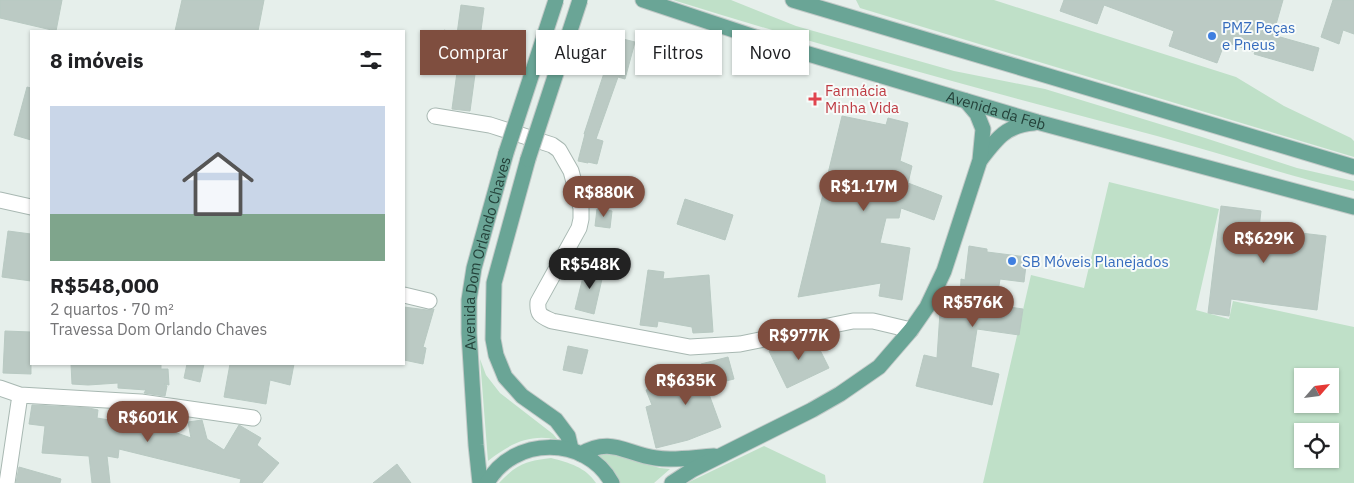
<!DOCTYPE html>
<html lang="pt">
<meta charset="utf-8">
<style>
body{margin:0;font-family:"IBM Plex Sans",sans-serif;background:#f6f6f6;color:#202124;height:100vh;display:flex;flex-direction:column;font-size:19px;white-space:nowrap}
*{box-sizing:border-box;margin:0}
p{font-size:16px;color:#757577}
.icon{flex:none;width:28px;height:28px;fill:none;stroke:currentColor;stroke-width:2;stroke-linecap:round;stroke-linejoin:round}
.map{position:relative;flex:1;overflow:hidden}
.panel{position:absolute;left:30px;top:30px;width:375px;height:335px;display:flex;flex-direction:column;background:#fff;border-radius:0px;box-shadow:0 1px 4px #0004}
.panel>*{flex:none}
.top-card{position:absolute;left:420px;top:30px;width:475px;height:45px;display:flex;gap:10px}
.needle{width:32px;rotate:62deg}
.tools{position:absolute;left:1294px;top:368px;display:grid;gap:10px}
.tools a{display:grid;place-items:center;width:45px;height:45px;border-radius:0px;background:#fff;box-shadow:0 1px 4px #0004;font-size:25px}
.price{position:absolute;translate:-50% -42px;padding:0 11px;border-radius:18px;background:#7f4e3f;color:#fff;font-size:16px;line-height:32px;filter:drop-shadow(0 1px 2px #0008)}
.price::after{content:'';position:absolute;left:50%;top:30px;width:15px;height:11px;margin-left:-8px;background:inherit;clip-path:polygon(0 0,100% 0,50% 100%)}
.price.current{background:#222;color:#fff}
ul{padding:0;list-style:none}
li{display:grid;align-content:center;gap:10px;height:265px;padding:0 20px}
li span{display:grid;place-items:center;height:155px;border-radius:0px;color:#555}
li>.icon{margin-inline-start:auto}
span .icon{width:90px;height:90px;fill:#fffc;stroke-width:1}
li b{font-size:21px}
h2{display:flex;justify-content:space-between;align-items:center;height:60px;padding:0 20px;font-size:21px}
.tag{padding:0 18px;border-radius:0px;background:#fff;box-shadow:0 1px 4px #0004;font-size:18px;line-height:45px}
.tag.current{background:#7f4e3f;color:#fff}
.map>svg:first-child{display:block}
.green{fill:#bfe0c8;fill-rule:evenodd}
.building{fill:#bbcac4;stroke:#b8c9c2}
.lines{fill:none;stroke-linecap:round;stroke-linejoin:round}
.street-casing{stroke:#a8b8b2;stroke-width:17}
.primary-casing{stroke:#c2cac8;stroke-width:17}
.street{stroke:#fff;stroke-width:15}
.primary{stroke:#6aa596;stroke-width:15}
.primary-bridge-casing{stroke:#c2cac8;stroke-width:17;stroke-linecap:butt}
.primary-bridge{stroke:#6aa596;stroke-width:15}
.shop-dot{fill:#3f7fe0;stroke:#f7fbf9;stroke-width:2}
.health-dot{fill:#e0444e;stroke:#f7fbf9;stroke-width:2}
.labels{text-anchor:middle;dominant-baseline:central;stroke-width:4;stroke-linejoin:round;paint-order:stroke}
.shop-label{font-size:15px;fill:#366cbe;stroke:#f7fbf9;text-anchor:start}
.health-label{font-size:15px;fill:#be3a42;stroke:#f7fbf9;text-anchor:start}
.street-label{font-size:15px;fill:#24423a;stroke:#f7fbf9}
</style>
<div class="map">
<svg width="1354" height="483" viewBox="0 0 1354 483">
<rect width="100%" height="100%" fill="#e6efeb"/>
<path class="green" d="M673,0h58l65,26 158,45 91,18 157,48 95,31 57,13v10c-67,-15 -131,-37 -197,-55 -162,-43 -324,-86 -484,-136z
M856,0h138l242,77 48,29 67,32 3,3v16l-494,-149z
M1109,182l110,27 -23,101 33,9 4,-18 121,26v156h-371l48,-208 53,13zM1302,376h28v28h-28zM1302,431h28v28h-28z
M480,359l6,16 14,18 53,41 5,6c-27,-7 -49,4 -70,21z
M764,446l61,29 1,8h-139z
M595,450l9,2 56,16 10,1 -16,14h-36l-12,-19z
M551,458c19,5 34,9 45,25h-97c18,-19 27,-22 52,-25z"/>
<path class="building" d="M0,0h62l-6,31 -56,-13z
M182,0h82l-6,31h-83z
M1064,0h219l-10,35 46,13 -6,23 -59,-17 1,-2 -30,-10 -8,21 -48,-17 5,-15 -70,-26 -7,19 -37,-13z
M1333,0h21v34l-11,-4 -4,14 -18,-7z
M461,5l23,3 -14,103 -18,-2 6,-44 -20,-3 6,-32 13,4z
M611,36l24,6 -10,37 -7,-2 -22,62 7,2 -6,23 -9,-2v1l-10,-2 7,-27h-1l20,-61 -3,-1z
M27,87l4,1v52l-17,-5z
M842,116l44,9 2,-7 20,5 -8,38 12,5 -4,17 34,13 -8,24 -33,-12 -2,10h-13l-6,25 30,5 -8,52 -23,-4 2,-13 -83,14z
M685,199l48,16 -8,25 -48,-16z
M1221,206l40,5 -2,17 67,8 -9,74 -86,-11 -2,17 -21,-3z
M597,209l15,2 -2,17 -15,-2z
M8,231l23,3v47l-29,-4z
M969,246l18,3v3l40,5 -3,25 -24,-3 -4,26 27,4 -4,26 -42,-6 -6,38 28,7 -7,31 -76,-19 8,-31 13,3 3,-46 16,2 2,-14h2l1,-21 4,1z
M586,265l18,5 -10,44 -19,-5z
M648,270l16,2 -1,7 46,-4 4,57 -20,1 -1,-6 -34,-6 -1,6 -17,-2z
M404,307l23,3 7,-1 -11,38 3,1 -3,16 -19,-4z
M5,331l26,1v42l-28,-1z
M814,338l15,30 -42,20 -18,-37 12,-6z
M568,346l20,4 -6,24 -19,-4z
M728,357l6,22 -28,7 15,41 -33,13 -32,8 -10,-41 6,-2 -6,-15 21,-8 2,4 34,-12 -2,-10z
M71,364h90v5h7l1,16 -5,-1 3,2 -2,10 -21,-3 2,-3 -28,-2v-5l-30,2 -16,-1z
M187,364h17l-4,18 -16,-4z
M230,364h64l-4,21 -20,-5 -4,24 -42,-7z
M32,405l57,3 9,2 -1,8 25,4 2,-7 9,2 3,-6 25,3 -4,15 6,-1 28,10 -3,-16 14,-2 5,19 17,11 15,-25 22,13 -4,7 22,18 -17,20h-22l1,-4 -122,-30 -1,9 -11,-2 3,27h-18l-3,-27 -47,-3 3,-27 -16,-2z
M397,464l14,19h-38z
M19,467l42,12 -1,4h-44z"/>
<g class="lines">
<defs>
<path id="street" d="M435,116l55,9 62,20 7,5 12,21 10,37v11l-2,9 -41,74c-1,13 3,14 14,19l138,26 50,-3 113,-23h20l38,9
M0,200l31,7
M404,295l25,6
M0,388l20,7 121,7 112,16
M7,483l13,-88"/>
<g id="primary">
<path id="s1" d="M643,0l142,47 252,75 317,85"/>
<path d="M793,0l561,167"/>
<path d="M528,159l-34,124 -1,56 3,16 9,22 17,19 34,24 12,16 3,13"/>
<path d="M981,159c16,-21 26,-34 53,-36"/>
<path d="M581,454c30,-18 45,0 75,4 18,3 39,-1 58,-2"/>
<path id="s2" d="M480,483l-4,-38 -7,-112v-33l5,-32 32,-115"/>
<path d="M487,483c26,-47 99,-48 125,0"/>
<path d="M672,483l20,-13 120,-60 28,-16 39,-27 32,-37 16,-23 17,-36 36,-111 3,-31 -6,-15 -11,-13"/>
</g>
</defs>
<use href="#street" class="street-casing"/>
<use href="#primary" class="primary-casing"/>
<use href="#street" class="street"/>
<use href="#primary" class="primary"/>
<defs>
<path id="primary-bridge" d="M506,153l50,-153
M528,159l52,-159"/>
</defs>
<use href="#primary-bridge" class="primary-bridge-casing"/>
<use href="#primary-bridge" class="primary-bridge"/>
</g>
<g class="shop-dot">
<circle cx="1212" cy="36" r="5"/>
<circle cx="1012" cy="261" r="5"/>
</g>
<path class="health-dot" d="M812.5 91.5h5v5h5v5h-5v5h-5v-5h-5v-5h5z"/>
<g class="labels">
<g class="shop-label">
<text x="1222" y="27">PMZ Peças<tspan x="1222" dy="17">e Pneus</tspan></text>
<text x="1022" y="261">SB Móveis Planejados</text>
</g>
<g class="health-label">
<text x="825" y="90">Farmácia<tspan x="825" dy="17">Minha Vida</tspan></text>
</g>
<g class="street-label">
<text stroke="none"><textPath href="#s1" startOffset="370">Avenida da Feb</textPath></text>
<text stroke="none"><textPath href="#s2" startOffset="232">Avenida Dom Orlando Chaves</textPath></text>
</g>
</g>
</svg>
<div class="tools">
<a><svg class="needle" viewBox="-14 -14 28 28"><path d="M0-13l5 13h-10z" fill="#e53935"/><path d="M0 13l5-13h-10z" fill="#757577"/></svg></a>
<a><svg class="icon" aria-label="locate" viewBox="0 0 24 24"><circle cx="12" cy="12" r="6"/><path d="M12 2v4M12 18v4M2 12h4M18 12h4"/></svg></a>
</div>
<b class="price" style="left:864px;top:212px">R$1.17M</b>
<b class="price" style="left:604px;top:218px">R$880K</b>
<b class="price" style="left:1264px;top:264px">R$629K</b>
<b class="price current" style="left:590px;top:290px">R$548K</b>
<b class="price" style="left:973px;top:328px">R$576K</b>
<b class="price" style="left:799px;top:361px">R$977K</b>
<b class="price" style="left:686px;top:406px">R$635K</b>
<b class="price" style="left:148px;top:443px">R$601K</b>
<div class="top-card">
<a class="tag current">Comprar</a>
<a class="tag">Alugar</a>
<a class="tag">Filtros</a>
<a class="tag">Novo</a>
</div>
<section class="panel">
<h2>8 imóveis<svg class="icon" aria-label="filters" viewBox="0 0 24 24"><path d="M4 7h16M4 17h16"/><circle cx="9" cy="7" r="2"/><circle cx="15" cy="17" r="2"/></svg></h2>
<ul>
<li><span style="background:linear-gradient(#c9d6e8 70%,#7fa58c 0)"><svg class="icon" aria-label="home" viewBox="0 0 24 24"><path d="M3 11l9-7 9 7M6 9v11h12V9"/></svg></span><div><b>R$548,000</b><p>2 quartos · 70 m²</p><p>Travessa Dom Orlando Chaves</p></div></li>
</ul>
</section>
</div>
